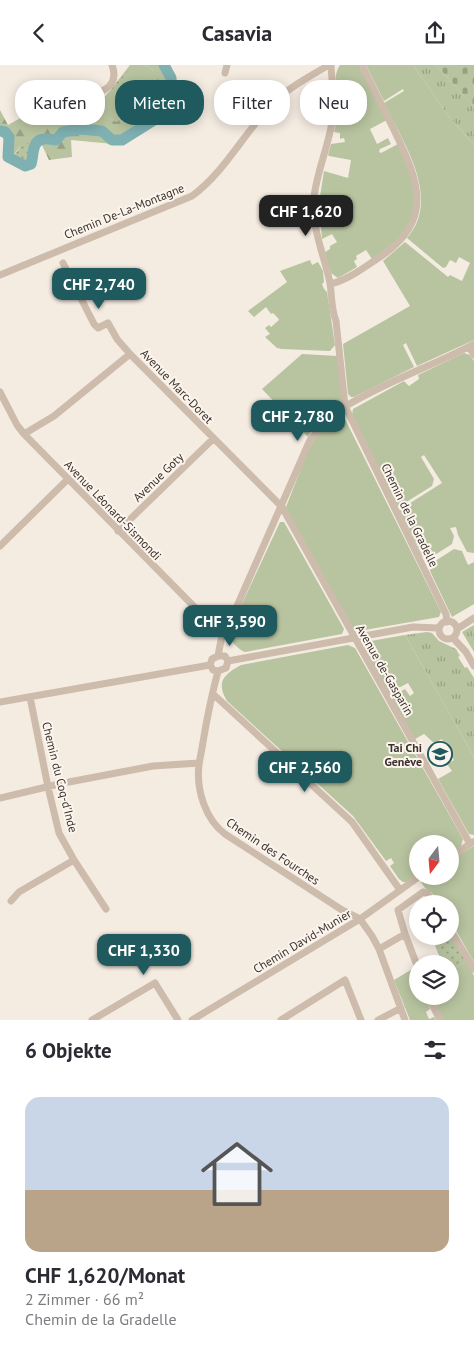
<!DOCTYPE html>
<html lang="de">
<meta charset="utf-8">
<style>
body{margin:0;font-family:"PT Sans",sans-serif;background:#f2f2f3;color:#2b2b33;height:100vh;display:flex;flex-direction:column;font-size:19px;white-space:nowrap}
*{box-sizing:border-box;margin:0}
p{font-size:16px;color:#7c7c81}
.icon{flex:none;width:28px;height:28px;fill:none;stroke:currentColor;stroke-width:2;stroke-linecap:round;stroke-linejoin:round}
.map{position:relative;height:955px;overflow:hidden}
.side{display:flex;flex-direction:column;background:#fff;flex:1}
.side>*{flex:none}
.hud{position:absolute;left:15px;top:15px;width:445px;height:45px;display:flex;gap:10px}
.needle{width:32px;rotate:196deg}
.controls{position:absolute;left:409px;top:770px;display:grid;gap:10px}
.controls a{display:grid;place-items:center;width:50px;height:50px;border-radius:50%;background:#fff;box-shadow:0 2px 12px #0003;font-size:25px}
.price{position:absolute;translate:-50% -42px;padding:0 11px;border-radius:10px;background:#1f5a5e;color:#fff;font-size:16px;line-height:32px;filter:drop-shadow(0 1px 2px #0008)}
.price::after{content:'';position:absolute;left:50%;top:30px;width:15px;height:11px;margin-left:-8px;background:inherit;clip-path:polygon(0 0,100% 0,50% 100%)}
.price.current{background:#222;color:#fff}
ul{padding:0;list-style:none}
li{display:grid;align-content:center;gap:10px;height:265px;padding:0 25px}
li span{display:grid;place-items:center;height:155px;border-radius:15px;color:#555}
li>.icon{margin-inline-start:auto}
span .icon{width:90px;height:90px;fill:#fffc;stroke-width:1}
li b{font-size:21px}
h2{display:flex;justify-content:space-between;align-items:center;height:60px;padding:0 25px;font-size:21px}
.pill{padding:0 18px;border-radius:20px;background:#fff;box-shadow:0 2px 12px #0003;font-size:18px;line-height:45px}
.pill.current{background:#1f5a5e;color:#fff}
header{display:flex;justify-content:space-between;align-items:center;height:65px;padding:0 25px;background:#fff;font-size:22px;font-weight:800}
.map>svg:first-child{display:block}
.grass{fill:url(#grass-dots)}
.forest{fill:url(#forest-firs)}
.cemetery{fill:url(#cemetery-stones)}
.park{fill:url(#park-tufts)}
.garden{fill:#b8c4a0}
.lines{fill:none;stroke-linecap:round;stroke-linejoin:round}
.river{stroke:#7fb0b2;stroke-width:11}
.minor{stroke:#cdbbac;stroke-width:7}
.labels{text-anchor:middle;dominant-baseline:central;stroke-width:4;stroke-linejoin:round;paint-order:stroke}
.street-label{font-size:12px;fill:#3b302b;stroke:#fbf5ee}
.poi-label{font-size:12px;font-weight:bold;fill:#3b302b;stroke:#fbf5ee;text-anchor:end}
</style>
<header><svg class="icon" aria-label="back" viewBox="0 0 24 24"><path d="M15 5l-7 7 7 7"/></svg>Casavia<svg class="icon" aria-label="share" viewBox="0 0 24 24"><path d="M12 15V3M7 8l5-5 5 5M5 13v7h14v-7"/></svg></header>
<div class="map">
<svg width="474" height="955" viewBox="0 0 474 955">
<defs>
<pattern id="grass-dots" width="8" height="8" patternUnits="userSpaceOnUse" patternTransform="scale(1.25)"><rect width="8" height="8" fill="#b8c4a0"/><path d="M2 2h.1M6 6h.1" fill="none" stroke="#97a083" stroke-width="1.8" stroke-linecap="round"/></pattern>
<pattern id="forest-firs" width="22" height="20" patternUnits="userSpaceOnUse" patternTransform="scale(1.25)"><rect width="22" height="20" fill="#b8c4a0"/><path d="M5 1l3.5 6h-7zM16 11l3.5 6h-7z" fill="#97a083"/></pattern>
<pattern id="cemetery-stones" width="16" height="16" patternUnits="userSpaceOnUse" patternTransform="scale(1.25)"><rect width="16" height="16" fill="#b8c4a0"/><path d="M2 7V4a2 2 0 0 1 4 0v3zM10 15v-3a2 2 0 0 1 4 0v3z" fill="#97a083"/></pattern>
<pattern id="park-tufts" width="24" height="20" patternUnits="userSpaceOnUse" patternTransform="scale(1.25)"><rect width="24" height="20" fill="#b8c4a0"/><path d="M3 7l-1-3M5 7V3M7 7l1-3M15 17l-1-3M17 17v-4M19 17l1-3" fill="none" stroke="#97a083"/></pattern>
</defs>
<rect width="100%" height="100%" fill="#f4ebe1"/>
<path class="grass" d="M130,0h15l-28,57 -21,-11 -13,9 -13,-5 -19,2 -1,-14 46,-7 6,3 7,-7z
M28,77l6,1c-5,7 -1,15 -6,21l-7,-1 -8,-6 9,-13z
M452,871l15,25 -17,10v-7h-7l-8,-18z"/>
<path class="forest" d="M145,0h24l6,9 4,26 -13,19 -4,-1 -38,27 -53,-5 1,17 -23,3 -8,-17c-16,-1 -20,-1 -28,14l-4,-1 -1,-2c3,-10 6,-24 -8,-24v-20l8,15 39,-22h3l2,14 18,-2 13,4 4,-8h9l21,11 27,-42 2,2 7,-12z"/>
<path class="cemetery" d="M436,0h38v42l-3,-3z"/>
<path class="park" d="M413,0h23l38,42v38l-25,-28z
M474,560v27l-12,-20z
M427,567l5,1 7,8 17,8 4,7 -2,1 7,11 2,-1 7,11v79l-69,-122z"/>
<path class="garden" d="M132,0h13l8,5 -6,12 -3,-1 -27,41 -19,-10z
M340,0h19l28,55 -17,9 7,15 11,-6 3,6 -11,5 -1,3 2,1 17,-9c13,27 26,60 6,87 -8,11 -21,20 -32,28l-6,-9 -10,6 1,3 -3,2 3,6 -19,11 -7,-5 -6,-21 5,-3v-3l7,-4 -5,-8 -10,5 -3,-36 5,-32 24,7 3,-18 -22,-4 -1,-1 3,-11 14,-2 -1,-4 -4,1v-6l-6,-1c2,-8 3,-16 3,-24 0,-13 -5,-32 3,-43z
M366,0h47l36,52 25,28v195l-57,26 -11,-23 -3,2 11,22 -60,30h-3l-3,-3 -5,-50 67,-38 -27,-45 22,-19 43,35 2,-2 12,6 8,-18 -11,-6 -3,6 -6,-3 -4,7 -3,1 -36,-30c35,-40 -4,-96 -23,-135l20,-12 -1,-2 -19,12z
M310,195l2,5 6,-3 5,9 1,11 -2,2 2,5 3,3 8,53 -5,6 -48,-2 -5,-1 -12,-11 5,-3 -5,-6 4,-3 2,2 8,-7 -1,-2 -5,-5 -2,1 -5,-7 -12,10 -6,-6 39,-29 -7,-11z
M464,288l6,2 4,6v192l-7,-1 -9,-17 -2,-8 -6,1 4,8 -2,8 -22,14 -8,-2 -23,-46 43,-27 -18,-28 -3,2 13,22 -2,7 -32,20h-3l-45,-91 1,-6 51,-28 5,5 10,-7 -1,-4z
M302,289l35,2 5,45 -2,6 -30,26 -2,4 -46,-48z
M337,352l8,2 96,193 -2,5 -80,14 -7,-3 -61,-109 -5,-12 21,-54 10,-18z
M280,457h4l60,107 -2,5 -97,18c-6,-2 -16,-12 -17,-18z
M454,484l8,2 6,14 6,-3v42l-22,13 -22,-46 2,-8z
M405,570l69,122v78l-5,-1 -31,-55 14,-8 -5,-7 7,-4 -11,-19 -1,-2 -8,4 -10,-9 -9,5 -24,-42 14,-8 5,7 4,-3 -6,-10 -19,10 -26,-46 2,-5z
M348,580l7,3 108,191 -2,7 -11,7v-9h-32l-1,30 -11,8h-3l-4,-3 -9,-13 4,-3 -3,-5 -5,3 -33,-45 -126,-115c-11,-19 -4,-26 14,-36z
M474,781v116l-24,-42v-16h-12l-6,-11 -7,-5 -4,-6 9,-6h20v-16z
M467,896l7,15v44h-31l-11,-24h18v-25z
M414,903l3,9 1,19h8l4,13 -4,3 3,7 5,-2 2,3h-26l-16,-40z"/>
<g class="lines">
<path class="river" d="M0,66l5,1 4,5 -1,20 17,9 6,-2c3,-8 0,-24 13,-25 4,-1 8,1 12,1l7,-8 17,-3 22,2 10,9h10l40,-25 10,-19 -1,-18 -7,-13"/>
<path class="minor" d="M331,0c1,19 4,38 1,57 -4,25 -15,50 -18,75 -3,31 10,57 16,86 2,13 1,26 6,38l9,85 101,208 1,8
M225,8l2,-8
M35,21c5,5 10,13 17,15 9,2 19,-2 27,-3 18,-4 42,-9 33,-33
M63,198l31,61 4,4 10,-5 9,16 13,15
M0,210l192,-79c34,-25 53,-65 82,-94 16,-15 36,-26 55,-37
M330,219c16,-3 33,-16 47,-25 58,-37 43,-76 17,-129 -11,-22 -21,-43 -32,-65
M469,282l5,8
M0,327l17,33 7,9 198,201
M24,369l30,-18 76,-62 152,153 188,337
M118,466l95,-92
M0,481l68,-67
M439 565a9 9 0 1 1 18 0a9 9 0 1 1-18 0Z
M457,564l17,-11
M453,573l13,14 8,14
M218,591l4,-21 8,-13 80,-182c10,-12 23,-26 36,-34 41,-25 86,-40 128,-62
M228,596l185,-34 26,1
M210,600l3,5 5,1 8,-3 2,-7
M210,600l2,-6 6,-3h7l3,5
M218,606c-6,23 -11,47 -15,71 -1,8 -3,15 -4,23 -3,24 6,54 26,69l117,76 18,9 12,17 7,13 26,71
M213,629l139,128 48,68
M30,632l18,90 11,46 15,27 32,49
M0,637l210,-37
M69,717l84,-16 46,-3
M0,733l59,-14
M450,792l23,-15
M11,836l8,-9 55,-32
M450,864l24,40
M379,884l26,-15
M418,903l-13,-34 -7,-24 25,-18 4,1 7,11
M428,931l12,24
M92,955l63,-37 23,37
M192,955l168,-101 60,-43
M281,955l64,-40 16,40
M378,955l23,-12"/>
</g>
<defs>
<symbol id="university-ring" viewBox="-11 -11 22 22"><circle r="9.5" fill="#fbf5ee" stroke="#1f5a5e" stroke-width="1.5"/><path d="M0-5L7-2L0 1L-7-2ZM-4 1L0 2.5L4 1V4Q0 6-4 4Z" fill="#1f5a5e"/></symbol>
</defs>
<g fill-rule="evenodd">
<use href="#university-ring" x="426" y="675" width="28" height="28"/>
</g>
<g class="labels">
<g class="street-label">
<text transform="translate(124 146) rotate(-22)">Chemin De-La-Montagne</text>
<text transform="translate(177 321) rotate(46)">Avenue Marc-Doret</text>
<text transform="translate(158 412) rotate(-44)">Avenue Goty</text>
<text transform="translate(113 445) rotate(46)">Avenue Léonard-Sismondi</text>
<text transform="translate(410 450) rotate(64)">Chemin de la Gradelle</text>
<text transform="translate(385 605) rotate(60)">Avenue de-Gasparin</text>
<text transform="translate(60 712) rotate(76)">Chemin du Coq-d'Inde</text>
<text transform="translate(273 786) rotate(34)">Chemin des Fourches</text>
<text transform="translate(302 876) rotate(-31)">Chemin David-Munier</text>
</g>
<g class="poi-label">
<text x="422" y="682">Tai Chi<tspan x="422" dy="14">Genève</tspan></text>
</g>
</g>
</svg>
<div class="controls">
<a><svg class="needle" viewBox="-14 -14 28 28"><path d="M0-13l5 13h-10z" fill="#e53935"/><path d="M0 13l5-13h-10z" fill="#7c7c81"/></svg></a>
<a><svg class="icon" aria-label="locate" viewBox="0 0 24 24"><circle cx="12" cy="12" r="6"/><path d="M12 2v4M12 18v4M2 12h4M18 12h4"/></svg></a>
<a><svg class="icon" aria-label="layers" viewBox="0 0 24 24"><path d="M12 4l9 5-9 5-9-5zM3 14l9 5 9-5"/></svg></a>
</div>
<b class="price current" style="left:306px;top:172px">CHF 1,620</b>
<b class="price" style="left:99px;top:245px">CHF 2,740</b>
<b class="price" style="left:298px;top:377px">CHF 2,780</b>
<b class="price" style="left:230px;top:582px">CHF 3,590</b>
<b class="price" style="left:305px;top:728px">CHF 2,560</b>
<b class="price" style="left:144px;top:911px">CHF 1,330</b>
<div class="hud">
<a class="pill">Kaufen</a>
<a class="pill current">Mieten</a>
<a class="pill">Filter</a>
<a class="pill">Neu</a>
</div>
</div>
<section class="side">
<h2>6 Objekte<svg class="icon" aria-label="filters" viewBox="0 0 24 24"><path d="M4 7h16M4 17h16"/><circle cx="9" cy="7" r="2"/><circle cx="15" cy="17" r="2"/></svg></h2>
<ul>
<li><span style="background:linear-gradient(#c9d6e8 60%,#b9a48a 0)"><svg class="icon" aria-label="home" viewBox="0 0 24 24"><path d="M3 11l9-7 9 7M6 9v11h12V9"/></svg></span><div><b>CHF 1,620/Monat</b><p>2 Zimmer · 66 m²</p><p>Chemin de la Gradelle</p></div></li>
</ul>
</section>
